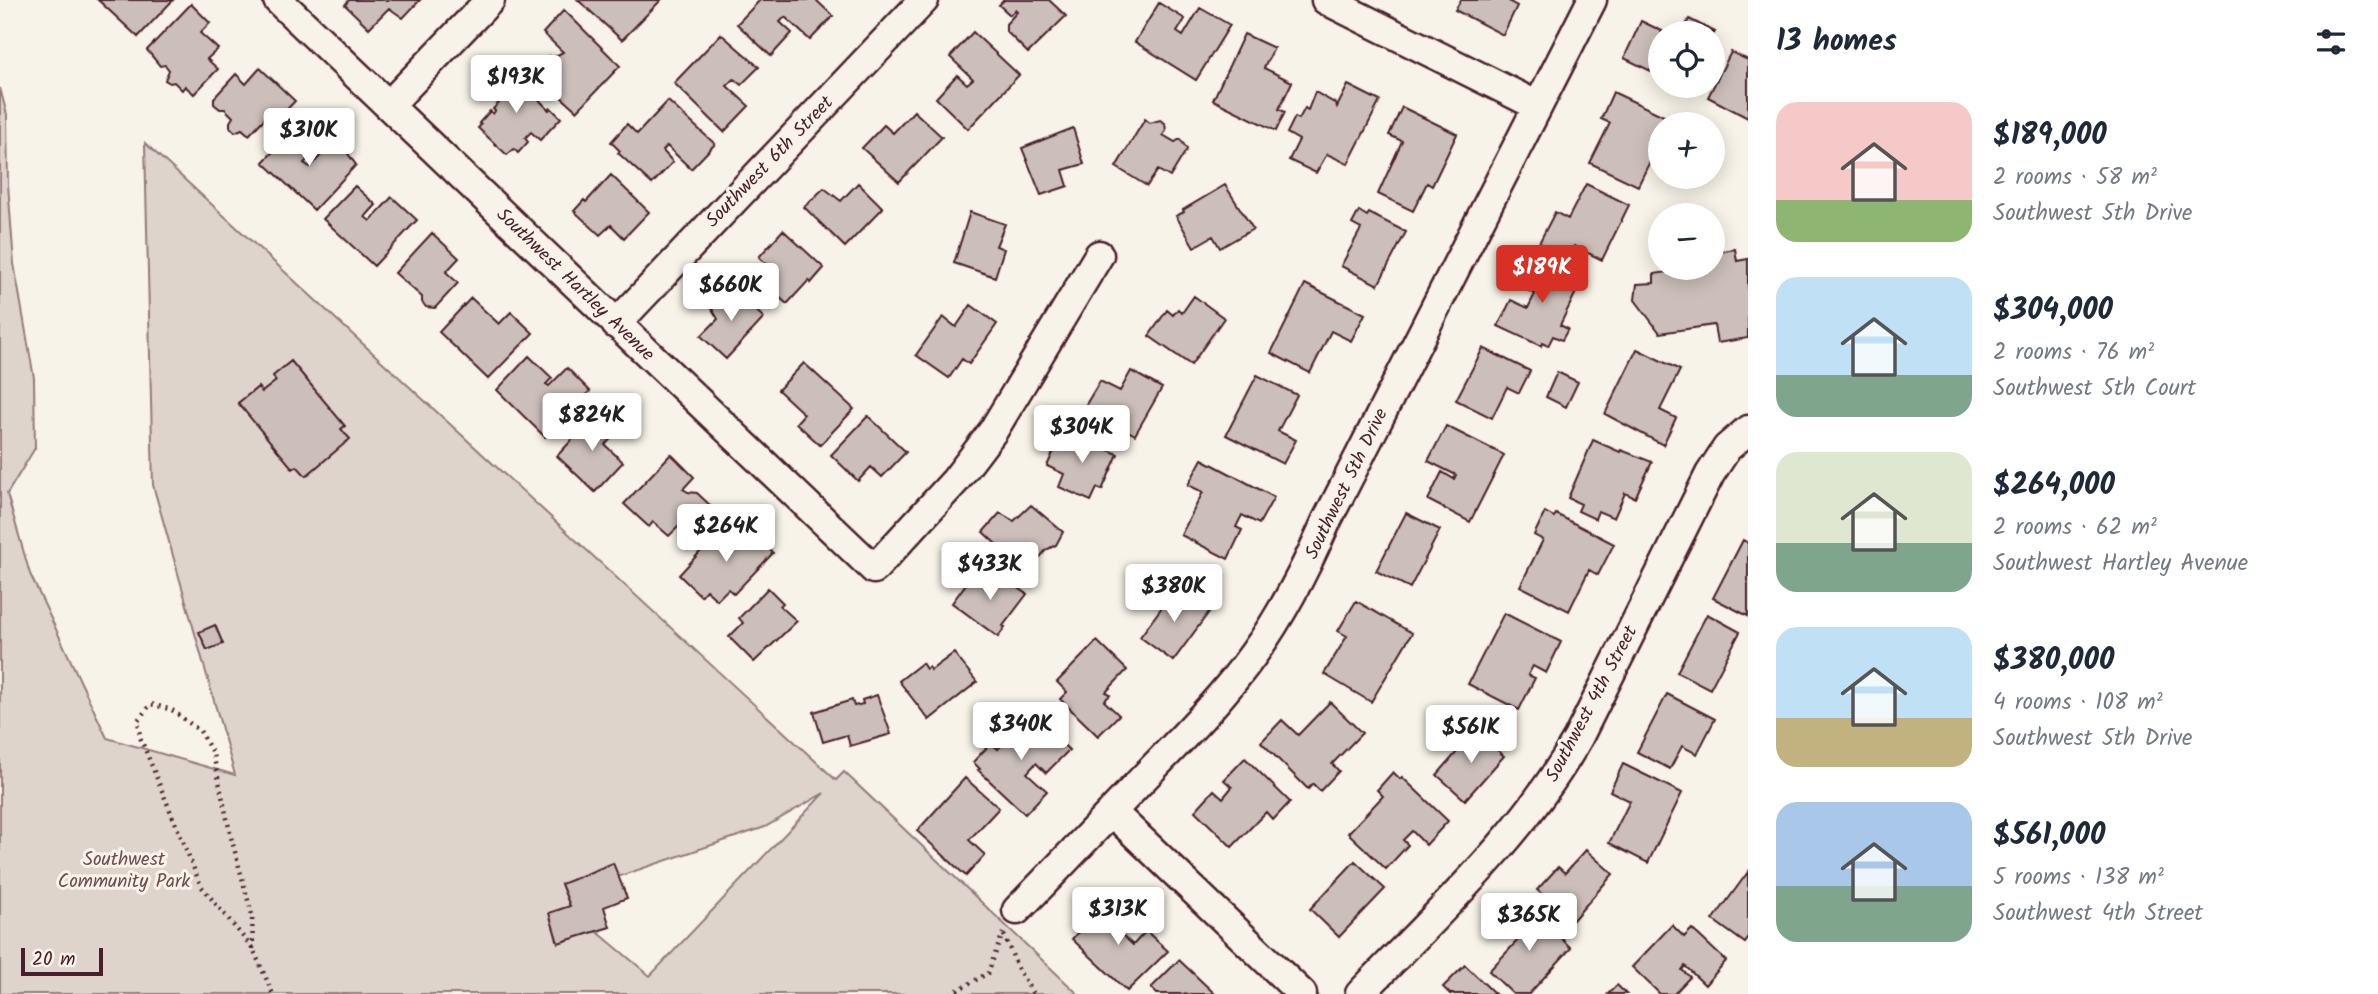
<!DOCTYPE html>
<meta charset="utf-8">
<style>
body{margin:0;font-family:Kalam,sans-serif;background:#f6f6f7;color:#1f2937;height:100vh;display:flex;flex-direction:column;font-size:26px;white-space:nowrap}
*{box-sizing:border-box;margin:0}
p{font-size:23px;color:#747a83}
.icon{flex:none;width:38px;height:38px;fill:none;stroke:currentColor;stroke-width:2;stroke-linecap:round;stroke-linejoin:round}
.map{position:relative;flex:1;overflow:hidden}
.side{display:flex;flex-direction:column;background:#fff;width:630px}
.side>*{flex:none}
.controls{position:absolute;left:1648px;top:21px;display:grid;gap:14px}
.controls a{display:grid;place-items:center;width:77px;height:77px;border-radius:50%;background:#fff;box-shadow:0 4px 18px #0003;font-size:35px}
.scale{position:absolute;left:21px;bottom:18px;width:82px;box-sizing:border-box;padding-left:7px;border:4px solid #4a1f2b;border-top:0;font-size:19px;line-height:24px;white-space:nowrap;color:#4a1f2b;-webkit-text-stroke:5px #f7f3e8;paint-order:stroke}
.price{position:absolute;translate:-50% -60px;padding:0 16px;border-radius:7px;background:#fff;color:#222;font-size:23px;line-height:46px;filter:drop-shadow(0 2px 4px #0008)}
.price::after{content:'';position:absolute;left:50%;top:42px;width:21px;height:16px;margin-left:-10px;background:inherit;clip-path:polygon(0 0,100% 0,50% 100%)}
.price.selected{background:#d93025;color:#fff}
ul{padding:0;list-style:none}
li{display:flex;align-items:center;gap:21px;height:175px;padding:0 28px}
li span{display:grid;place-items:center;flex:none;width:196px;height:140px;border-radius:21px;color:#555}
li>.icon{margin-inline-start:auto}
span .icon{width:84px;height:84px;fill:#fffc;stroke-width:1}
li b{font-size:30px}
h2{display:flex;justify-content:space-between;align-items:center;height:84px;padding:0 28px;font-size:30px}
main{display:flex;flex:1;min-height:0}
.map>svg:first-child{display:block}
.green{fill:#ded4cc;stroke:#947a7c;stroke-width:2;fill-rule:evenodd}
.building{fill:#ccbfb9;stroke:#4a1f2b;stroke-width:2}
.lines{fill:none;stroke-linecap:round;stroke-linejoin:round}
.street-casing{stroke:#4a1f2b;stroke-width:33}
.path{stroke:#4a1f2b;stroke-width:4.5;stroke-dasharray:2 5;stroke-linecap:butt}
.street{stroke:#f7f3e8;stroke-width:28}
.labels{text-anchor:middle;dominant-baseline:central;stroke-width:6;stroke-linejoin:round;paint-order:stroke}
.street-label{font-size:19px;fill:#4a1f2b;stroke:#f7f3e8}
.park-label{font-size:19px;fill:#6f4c53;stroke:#f7f3e8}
</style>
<main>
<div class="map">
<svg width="1748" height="994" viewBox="0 0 1748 994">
<rect width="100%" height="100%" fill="#f7f3e8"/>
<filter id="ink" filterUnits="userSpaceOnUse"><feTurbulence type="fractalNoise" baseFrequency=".0143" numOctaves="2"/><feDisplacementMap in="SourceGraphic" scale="14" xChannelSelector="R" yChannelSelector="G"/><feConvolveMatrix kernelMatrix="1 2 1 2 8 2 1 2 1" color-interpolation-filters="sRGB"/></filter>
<g filter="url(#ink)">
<path class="green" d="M0,88l7,27 1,69 6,80 20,114 1,70 -28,46 23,80 77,164 128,37 -82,-290 -8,-342 691,637 8,-8 234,222h-1078zM824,793l-174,183 -62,-52 17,-43 160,-54z"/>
<path class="building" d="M98,0h75l-35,37z
M349,0h71l-17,18 -14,-10 -20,20 -24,-23z
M578,0h83l-39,40z
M760,0h56l17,16 -23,24 -25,-23 -5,5 12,11 -21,23 -34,-32z
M1004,0h45l17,16 -38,37 -22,-22v-7l11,-12 -2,-2 -5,5 -11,-10z
M1461,0h51l-2,2 7,4 -14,29 -48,-25z
M1159,3l26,16 -8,13 6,4 17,-28 30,17 -34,55 -61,-38z
M191,4l19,19 -10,10 18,16 -11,10 11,10 -24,25 -9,-8 -3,4 -8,-8 -4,1 -5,-3 4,-10 -4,-5 -5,1 -13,-16z
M564,10l56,56 -43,45 -43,-38 16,-17 2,2 11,-6 -20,-19z
M1689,19l26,13 -2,3v-2h-31z
M1641,21l25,12h-5v43l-37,-18z
M973,32l46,43 -51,54 -32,-31 21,-23 10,9 6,-5 -23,-22z
M721,34l38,33 -18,18 -7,-6 -7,7 22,20 -25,26 -50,-49z
M1244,34l30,14 -10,20 28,14 -13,27 6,3 -9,19 -63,-31z
M1731,52l17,8v58l-40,-21z
M260,68l35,33 -20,21 -5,1 -5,-5 -16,17 -7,-6 -7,3 -5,-5v-5l3,-5 -8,-8h-5l-6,-5v-6l22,-24 10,10z
M509,69l40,41 2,-2 10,10 -21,22 -9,-8 -6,6 3,4 -10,11 -4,-4 -7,6 -29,-27 3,-3 -2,-2 11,-12 3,3 2,-3 -2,-2 6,-6 -12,-12z
M1348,85l32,16 -32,63 -21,-10 -11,19 -27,-13 10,-20 -12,-7 8,-16 4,2 6,-11 3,2 7,-18 21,12 1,3z
M1613,92l57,27 -2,5h-7v15l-23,47 -48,-23 20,-40 -9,-4z
M668,101l47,43 -24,25 -24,-23 -4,5 10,11 -21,22 -34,-31 2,-2 -9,-9 16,-18 10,10z
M1402,107l55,27 -25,52 -5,-3 -14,28 -35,-17 24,-53 -13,-6z
M914,111l28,26 -43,45 -37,-34 22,-23 9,8z
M1145,119l5,4 10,-3 5,3 1,8 -3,4 12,7 5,-3 7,10 -17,28 -12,-7 -11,16 -31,-19z
M1073,128l11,36 -21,6 5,16 -27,9 -19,-47z
M294,130l22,21 -12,12 6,4 23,-25 7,7 4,-1 12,17 -42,45 -51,-48z
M611,175l38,37 -25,26 -13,-13 -11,10 -26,-24 10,-11 2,2z
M858,183l25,25 -38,39 -41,-40 20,-19 17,13z
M1586,184l43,21 -27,55 -28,-14 -6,11 -29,-14 16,-31 13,7z
M1225,185l28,44 -33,19 -7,-12 -19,11 -18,-31 8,-4 -1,-2z
M355,186l21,19 -11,12 5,4 22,-24 25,23 -43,46 -51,-47z
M1359,211l8,5 2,-3 37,19 -28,53 -37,-19 20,-37 -9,-5z
M970,212l35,12 -9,22 8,3 -9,28 -41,-14z
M783,230l41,38 -13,15 -2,-3 -22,24 -25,-22 11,-12 -14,-13z
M432,233l27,25 -13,14 12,11 -23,25 -9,-1 -4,-5v-5l-27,-24z
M1735,249l2,12 11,-2v79l-31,5 -3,-18 -54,8 -25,-33 2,-16 17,-1v-9l40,-6h19v-15z
M1537,258l44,24 -21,43 8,4 -6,11 -9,-4 -5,10 -6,-3 -1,3 -43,-20 13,-26 17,8 7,-14 -12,-6z
M1305,284l60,30 -14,27 -20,-10 -21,42 -39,-20z
M728,288l6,7 3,-3 27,26 -38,41 -25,-23 17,-17 -7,-12z
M1194,296l30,22 -33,47 -42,-29 18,-26 6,5 5,-6 4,4z
M471,298l28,26 12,-12 22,21 -45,46 -49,-47z
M971,305l26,19 -28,40 -7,-5 -13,19 -33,-23 27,-38 13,10z
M1483,348l47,23 -11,22 -12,-6 -15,31 -36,-18z
M1637,349l43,21 -20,40 16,8 -13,27 -58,-31z
M529,356l23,22 -6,6 3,2 18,-18 23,23 -45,46 -48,-47z
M291,361l54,65 -4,3 9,10 -44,37 -9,-10 -4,3 -55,-66 20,-16 4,5 14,-11 -3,-5z
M804,363l50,46 -34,36 -24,-22 8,-9 -26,-24z
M1131,371l31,17 -27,47 -50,-29 15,-25 20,10z
M1557,372l21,10 -12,25 -20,-10z
M1257,375l40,20 -19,36 18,9 -13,24 -57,-29z
M597,413l20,19 -12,13 18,17 -28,30 -38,-36z
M868,416l38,36 -24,25 -11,-10 -13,14 -27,-26z
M1446,426l58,29 -34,67 -42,-22 14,-28 12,7 2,-4 -28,-14z
M1063,431l55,23 -16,36 -5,-2 -6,13 -32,-14 5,-13 -17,-8z
M1593,440l27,12 1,-2 31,12 -17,36 -10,-5 -11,25 -16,-7 -3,8 -17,-8 3,-7 -13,-6z
M671,454l23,23 -11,12 5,3 9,1 15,14 -24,25 -8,-7 -11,11 -16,-14 -4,5 -25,-23z
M1202,459l72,38 -15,27 -17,-9 -6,12 6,3 -14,29 -47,-24 22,-43 -15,-7z
M1031,505l32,27 -7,13 -10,5 -19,23 -44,-41 17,-19 14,8z
M1545,512l9,5 2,-3 58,30 -16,31 -9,-5 -20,41 -49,-25 23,-46 -9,-5z
M1406,513l34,17 -30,58 -34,-17z
M745,526l28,27 -39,41 -6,-5 -11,11 -11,-10 -5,6 -22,-21 41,-45 10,12z
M1743,540l5,3v73l-35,-18z
M974,573l16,12 8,-12 29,21 -24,32 2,1 -7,10 -46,-34z
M768,588l15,15 -3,3 17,15 -43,41 -25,-25 14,-14 -4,-5z
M1176,588l33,24 -36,49 -33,-24z
M1356,601l56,32 -41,69 -47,-28 23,-38 -9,-5z
M1504,613l57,29 -15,31 -13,-7 -5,9 7,3 -16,32 -51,-26z
M1707,614l33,18 -30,57 -33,-17z
M215,625l8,19 -16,6 -8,-18z
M1097,641l30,29 -21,22 4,3 -6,6 15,14 -21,21 -38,-37 7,-7 -10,-10z
M954,653l23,29 -48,38 -30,-39 23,-18 4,6 3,-2 2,3z
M1667,694l48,25 -18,35 -15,-8 -12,23 -33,-17z
M877,695l14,39 -41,12 -3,-11 -24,7 -9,-30 38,-12 2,6 9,-2 -1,-4z
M1330,702l32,31 -30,31 7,7 -19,20 -7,-7 -5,5 -47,-47 21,-22 16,15z
M1031,714l38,36 -23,23 -10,-10 -9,10 20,18 -22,23 -47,-44 2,-1 -7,-7 18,-19 7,6z
M1476,730l28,26 -39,44 -28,-25z
M1245,758l45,44 -17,18 -7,-8 -34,35 -37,-36 19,-21 9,8 9,-11 -8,-7z
M1623,764l59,29 -34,70 -39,-20 21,-42 -20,-10z
M1393,772l7,7 2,-2 46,44 -22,24 -14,-14 -9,9 5,5 -22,24 -38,-36 35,-37 -6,-6z
M965,778l34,30 -30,32 16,15 -19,21 -49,-45z
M1586,850l27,24 -41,47 -35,-31 21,-23 7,6z
M1355,861l30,28 -46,48 -29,-28z
M613,863l14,35 -23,9 6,20 -52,16 -9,-30 21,-7 -9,-22z
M1748,872v67l-3,4 -32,-23z
M1107,900l24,23 -10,11 12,11 13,-14 22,20 -41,40 -55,-52z
M1526,903l45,45 -42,46h-16l-24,-23 30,-32 -15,-12z
M1672,925l12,12 8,-8 34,32 -21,24 -20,-19 -3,4 8,7 -16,17h-14l-28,-27z
M1179,960l36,34h-58l-6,-6z
M1465,965l30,29h-45l-7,-7z
M1617,985l9,9h-18z"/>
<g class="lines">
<defs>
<path id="street" d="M278,0l596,569 81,-88 38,-50 106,-176
M1326,0l212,106
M389,105l101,-105
M616,324l308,-324
M1112,812l190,182
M1017,910c47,-48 93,-97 140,-146 34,-35 69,-71 98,-112 29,-40 51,-84 71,-130l266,-522
M1360,994c77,-81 163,-158 218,-256l132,-264 17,-26 21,-18"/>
</defs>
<use href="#street" class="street-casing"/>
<path class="path" d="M1004,935l14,34 15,25
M253,949l-1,-34 -21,-78 -18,-83 -13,-23 -28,-21 -21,-6 -13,16 2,17 61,149 52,63 20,45
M951,994l37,-21 15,-40"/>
<use href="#street" class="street"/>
</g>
</g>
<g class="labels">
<g class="street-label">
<text transform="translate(770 162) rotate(-46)">Southwest 6th Street</text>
<text transform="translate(575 285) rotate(44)">Southwest Hartley Avenue</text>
<text transform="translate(1347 484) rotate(-64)">Southwest 5th Drive</text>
<text transform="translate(1592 704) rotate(-62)">Southwest 4th Street</text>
</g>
<g class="park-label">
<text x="124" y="860">Southwest<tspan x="124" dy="22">Community Park</tspan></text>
</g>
</g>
</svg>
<div class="controls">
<a><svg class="icon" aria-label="locate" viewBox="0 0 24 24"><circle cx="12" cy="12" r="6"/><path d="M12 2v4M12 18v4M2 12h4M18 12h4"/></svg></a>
<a>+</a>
<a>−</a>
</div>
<div class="scale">20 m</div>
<b class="price" style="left:516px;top:115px">$193K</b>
<b class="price" style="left:309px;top:168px">$310K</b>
<b class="price selected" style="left:1542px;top:305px">$189K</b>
<b class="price" style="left:731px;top:323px">$660K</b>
<b class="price" style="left:592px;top:453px">$824K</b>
<b class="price" style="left:1082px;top:465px">$304K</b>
<b class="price" style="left:726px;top:564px">$264K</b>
<b class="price" style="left:990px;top:602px">$433K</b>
<b class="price" style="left:1174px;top:624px">$380K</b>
<b class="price" style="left:1021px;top:762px">$340K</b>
<b class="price" style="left:1471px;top:765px">$561K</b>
<b class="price" style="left:1118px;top:947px">$313K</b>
<b class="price" style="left:1529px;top:953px">$365K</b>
</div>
<section class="side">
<h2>13 homes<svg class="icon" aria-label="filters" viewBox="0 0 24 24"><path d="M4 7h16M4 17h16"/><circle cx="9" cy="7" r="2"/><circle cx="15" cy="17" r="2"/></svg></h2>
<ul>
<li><span style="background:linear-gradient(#f6c9c9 70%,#8fb573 0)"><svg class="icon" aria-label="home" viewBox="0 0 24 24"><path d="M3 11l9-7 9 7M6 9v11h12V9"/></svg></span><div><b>$189,000</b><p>2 rooms · 58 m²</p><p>Southwest 5th Drive</p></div></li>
<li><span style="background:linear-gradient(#bfe0f5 70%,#7fa58c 0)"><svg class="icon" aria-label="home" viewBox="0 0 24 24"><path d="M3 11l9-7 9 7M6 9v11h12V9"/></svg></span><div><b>$304,000</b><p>2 rooms · 76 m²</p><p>Southwest 5th Court</p></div></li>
<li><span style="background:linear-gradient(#dfe7d0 65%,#7fa58c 0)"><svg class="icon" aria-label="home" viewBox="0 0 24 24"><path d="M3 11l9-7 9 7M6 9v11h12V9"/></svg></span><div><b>$264,000</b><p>2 rooms · 62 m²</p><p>Southwest Hartley Avenue</p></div></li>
<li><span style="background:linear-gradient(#bfe0f5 65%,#c2b280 0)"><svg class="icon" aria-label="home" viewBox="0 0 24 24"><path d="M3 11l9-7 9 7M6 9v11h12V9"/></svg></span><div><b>$380,000</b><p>4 rooms · 108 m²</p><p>Southwest 5th Drive</p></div></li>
<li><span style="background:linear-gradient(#a9c7e8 60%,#7fa58c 0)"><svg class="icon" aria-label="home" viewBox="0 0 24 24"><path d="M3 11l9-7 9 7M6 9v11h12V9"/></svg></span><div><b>$561,000</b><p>5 rooms · 138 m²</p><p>Southwest 4th Street</p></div></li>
</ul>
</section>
</main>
